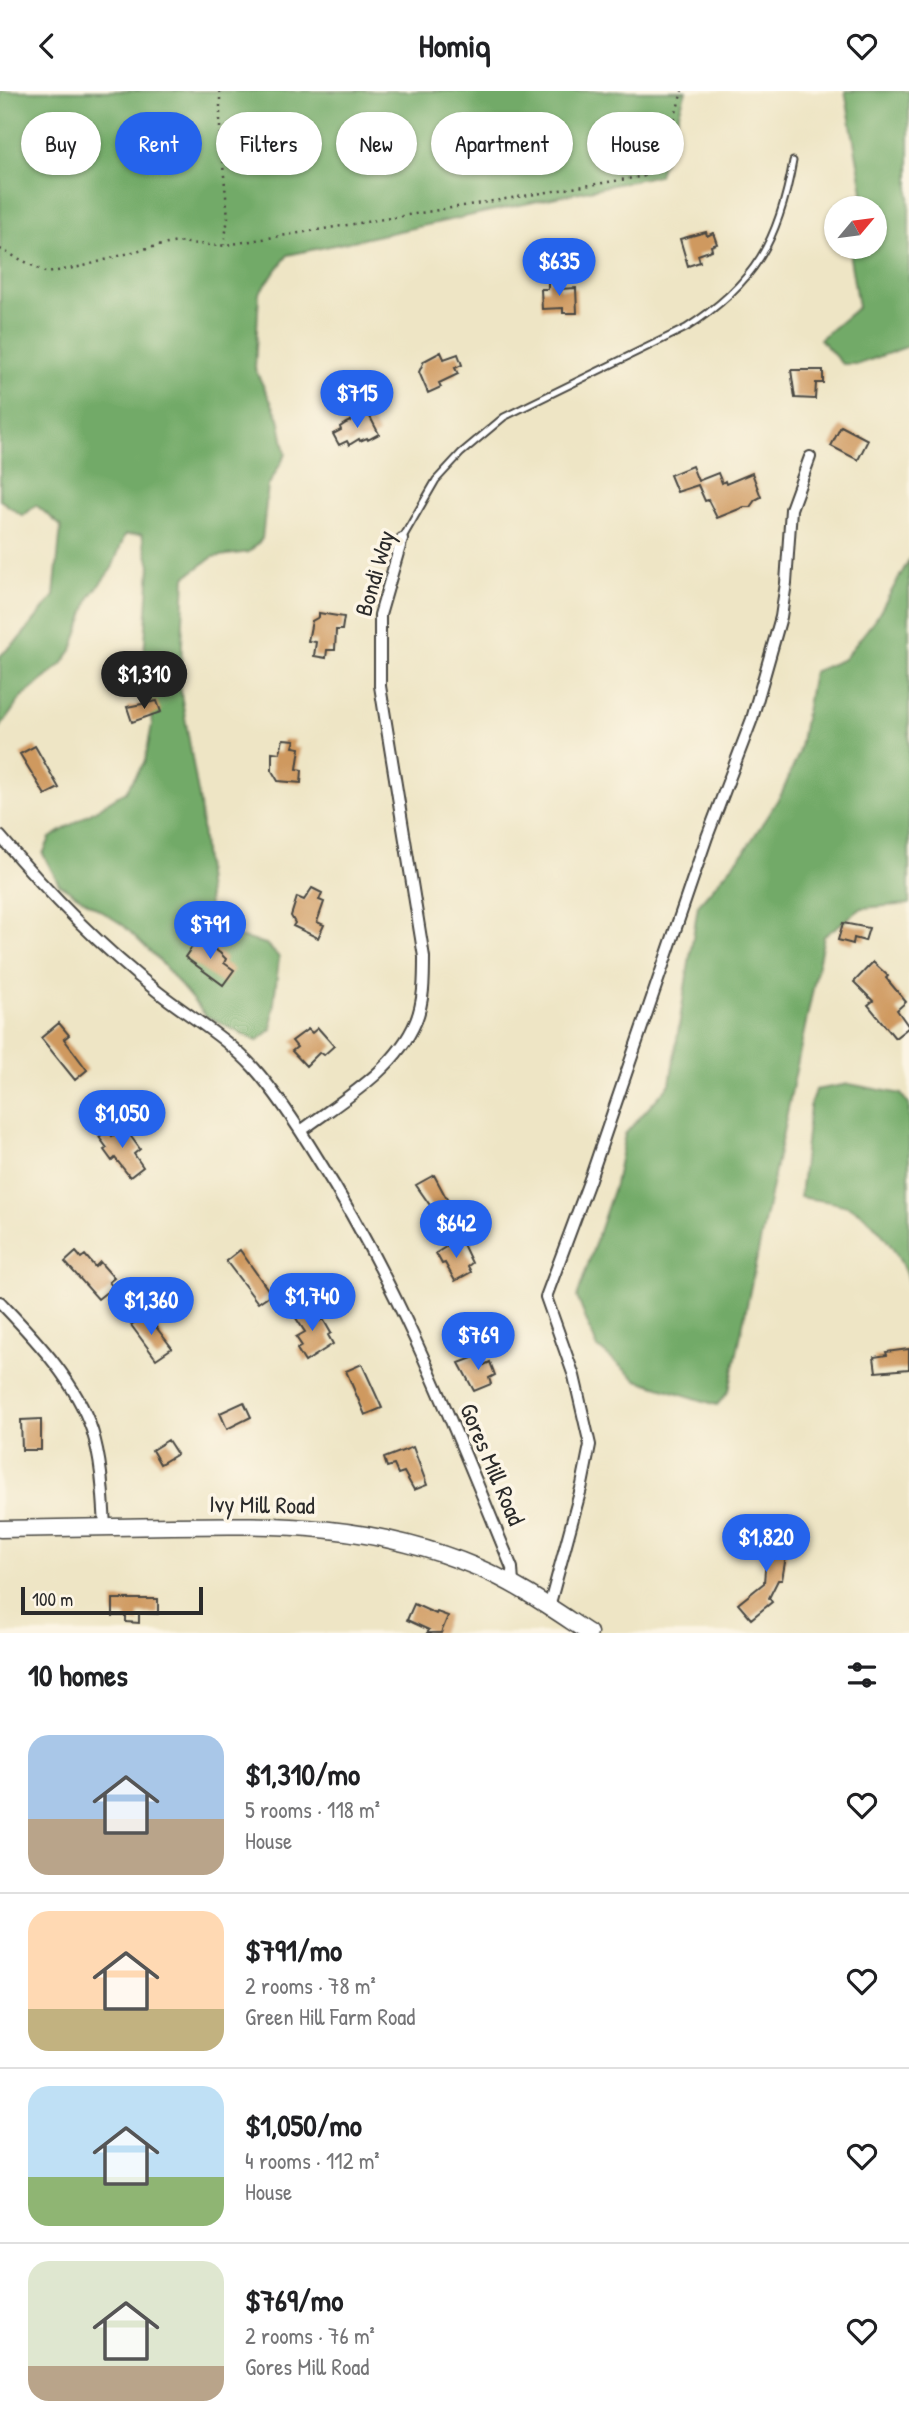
<!DOCTYPE html>
<meta charset="utf-8">
<style>
body{margin:0;font-family:"Patrick Hand",sans-serif;background:#f6f6f6;color:#202124;height:100vh;display:flex;flex-direction:column;font-size:26px;white-space:nowrap}
*{box-sizing:border-box;margin:0}
p{font-size:23px;color:#757577}
.icon{flex:none;width:38px;height:38px;fill:none;stroke:currentColor;stroke-width:2;stroke-linecap:round;stroke-linejoin:round}
.map{position:relative;height:1542px;overflow:hidden}
.details{display:flex;flex-direction:column;background:#fff;flex:1}
.details>*{flex:none}
.hud{position:absolute;left:21px;top:21px;width:868px;height:63px;display:flex;gap:14px}
.needle{width:46px;rotate:61deg}
.buttons{position:absolute;left:824px;top:105px;display:grid;gap:14px}
.buttons a{display:grid;place-items:center;width:63px;height:63px;border-radius:50%;background:#fff;box-shadow:0 2px 5px #0004;font-size:35px}
.scale{position:absolute;left:21px;bottom:18px;width:182px;box-sizing:border-box;padding-left:7px;border:4px solid #2b2b2b;border-top:0;font-size:19px;line-height:24px;white-space:nowrap;color:#2b2b2b;-webkit-text-stroke:5px #fcf5e5;paint-order:stroke}
.price{position:absolute;translate:-50% -60px;padding:0 16px;border-radius:24px;background:#2563eb;color:#fff;font-size:23px;line-height:46px;filter:drop-shadow(0 2px 4px #0008)}
.price::after{content:'';position:absolute;left:50%;top:42px;width:21px;height:16px;margin-left:-10px;background:inherit;clip-path:polygon(0 0,100% 0,50% 100%)}
.price.active{background:#222;color:#fff}
ul{padding:0;list-style:none}
li{display:flex;align-items:center;gap:21px;height:175px;padding:0 28px}
li+li{border-top:2px solid #e0e0e0}
li span{display:grid;place-items:center;flex:none;width:196px;height:140px;border-radius:21px;color:#555}
li>.icon{margin-inline-start:auto}
span .icon{width:84px;height:84px;fill:#fffc;stroke-width:1}
li b{font-size:30px}
h2{display:flex;justify-content:space-between;align-items:center;height:84px;padding:0 28px;font-size:30px}
.pill{padding:0 24px;border-radius:32px;background:#fff;box-shadow:0 2px 5px #0004;font-size:24px;line-height:63px}
.pill.active{background:#2563eb;color:#fff}
header{display:flex;justify-content:space-between;align-items:center;height:91px;padding:0 28px;background:#fff;font-size:32px;font-weight:700}
.map>svg:first-child{display:block}
.forest{fill:#72aa68;stroke:#4e6a4a;stroke-width:2}
.building{fill:#cf995e}
.lines{fill:none;stroke-linecap:round;stroke-linejoin:round}
.lane-casing{stroke:#484742;stroke-width:9}
.street-casing{stroke:#484742;stroke-width:14}
.secondary-casing{stroke:#484742;stroke-width:19}
.path{stroke:#484742;stroke-width:2.5;stroke-dasharray:2 5;stroke-linecap:butt}
.lane{stroke:#fff;stroke-width:5}
.street{stroke:#fff;stroke-width:10}
.secondary{stroke:#fff;stroke-width:16}
.labels{text-anchor:middle;dominant-baseline:central;stroke-width:7;stroke-linejoin:round;paint-order:stroke}
.street-label{font-size:24px;fill:#2b2b2b;stroke:#fcf5e5}
</style>
<header><svg class="icon" aria-label="back" viewBox="0 0 24 24"><path d="M15 5l-7 7 7 7"/></svg>Homiq<svg class="icon" aria-label="heart" viewBox="0 0 24 24"><path d="M12 20l-8-8c-3-5 5-10 8-4 3-6 11-1 8 4z"/></svg></header>
<div class="map">
<svg width="909" height="1542" viewBox="0 0 909 1542">
<rect width="100%" height="100%" fill="#fcf5e5"/>
<filter id="ink" filterUnits="userSpaceOnUse"><feTurbulence type="fractalNoise" baseFrequency=".0143" numOctaves="2"/><feDisplacementMap in="SourceGraphic" scale="14" xChannelSelector="R" yChannelSelector="G"/><feConvolveMatrix kernelMatrix="1 2 1 2 8 2 1 2 1" color-interpolation-filters="sRGB"/></filter>
<filter id="wash" filterUnits="userSpaceOnUse"><feTurbulence type="fractalNoise" baseFrequency=".00686" numOctaves="4" result="noise"/><feDisplacementMap in="SourceGraphic" scale="28" xChannelSelector="R" yChannelSelector="G"/><feGaussianBlur stdDeviation="1.57" result="paint"/><feColorMatrix in="noise" values="0 0 0 0 0 0 0 0 0 0 0 0 0 0 0 0 0 1.4 0 .05"/><feComposite in="paint" operator="in"/></filter>
<g filter="url(#wash)">
<rect width="100%" height="100%" fill="#eee5c5"/>
<path class="forest" d="M0,0h686l-27,84 -371,80 -29,38 -4,76 24,49 7,36 -18,32 -6,53 -13,13 -36,5 -28,20 -5,111 20,116 9,104 22,27 35,9 13,13 -8,73 -14,11 -51,-25 -46,-55 -37,-36 -64,-41 -16,-30 7,-16 76,-47 19,-30 7,-36 -8,-69 6,-90 -8,-32 -17,1 -13,33 -22,29 -18,53 -10,14 -41,34 -21,30v-72l20,-18 34,-42 7,-70 -25,-21 -13,11 -23,-16z
M845,0h64v255l-50,18h-17l-22,-25 38,-32 -8,-49 2,-11h23v-39h-15l3,-17z
M909,469v344l-47,4 -38,28 -95,455 -12,14 -80,-25 -40,-33 -20,-50 38,-113 10,-50 45,-50 28,-179 46,-53 38,-59 17,-40 14,-81 31,-13 33,-42z
M849,993l52,10 8,11v179c-6,-25 -31,-62 -55,-75 -13,-7 -39,-9 -54,-12l10,-91 5,-16z"/>
<g id="blocks">
<path class="building" d="M706,141l1,4 6,-3 4,11 -6,2 1,4 -14,5 2,7 -12,4 -8,-27z
M548,190h11v8l17,-1 1,25h-14v-5l-21,1 -1,-20h7z
M441,261l3,7 14,-5 4,11 -7,3 3,6 -19,9 2,4 -13,6 -9,-21 5,-11z
M791,279h32v13h-7l-1,16 -20,-1z
M368,322l11,21 -11,6 -1,-2 -7,3 -1,-2 -10,6 -2,-4 -8,4 -6,-11 8,-4 -1,-3 6,-4z
M841,335l27,14 -10,20 -27,-14z
M692,375l6,15 20,-8 4,10 3,-2 1,3 26,-11 9,24 -6,3 -5,7h-6l-27,11 -9,-18 -3,1 -7,-16 -21,7 -7,-17z
M319,522l25,4 -2,13h-6l-1,20h-8l-1,8 -12,-2 2,-14 -8,-1 4,-20 7,-4z
M157,610l4,11 -29,10 -5,-15z
M283,648l12,1 -2,7 7,1 -3,21 5,1 -1,13 -23,-2 -6,-10v-19l8,1z
M35,655l24,42 -14,7 -25,-41z
M312,797l10,5 -3,7 5,2 -7,20 7,3 -6,13 -25,-12 2,-3 -4,-7 6,-19 7,3z
M843,832l26,5 -4,13 -11,-3 -1,6 -15,-4z
M198,847l22,15 6,6 -2,4 10,7 -11,15 -38,-28z
M873,871l15,14 -2,2 20,24 -9,8 12,17 -14,11 -27,-33 5,-4 -19,-19z
M59,932l10,12 -5,4 23,31 -12,10 -34,-42z
M318,937l16,18 -10,9 -4,-3 -14,14 -14,-15 5,-4 -5,-6 16,-12 4,4z
M124,1036l16,22 -6,5 9,13 -13,10 -15,-19 -3,3 -8,-11 3,-2 -8,-11 9,-7 4,6z
M434,1084l15,28 -15,8 -18,-26z
M454,1151l2,3 6,-3 10,21 -4,3 3,6 -16,9 -10,-18 -3,1 -6,-11z
M240,1159l31,44 -13,9 -32,-42z
M76,1161l5,6 4,-3 10,12 5,-5 14,16 -5,4 4,5 -15,12 -33,-37z
M308,1211l11,19 4,-2 8,14 -3,2 5,9 -28,18 -8,-13 5,-3 -6,-9 9,-5 -13,-20z
M146,1223l26,34 -16,11 -25,-34z
M909,1258v20l-33,3 -2,-15 13,-2 -1,-3z
M480,1264l4,10 6,-3 5,13 -6,3 2,6 -17,7 -15,-28z
M362,1273l20,44 -17,7 -19,-44z
M244,1311l7,15 -24,12 -7,-16z
M41,1328v31h-19l-1,-30z
M168,1349l9,14 -17,10 -8,-14z
M413,1356l14,38 -13,5 -10,-18 -6,2 -4,-9 -7,2 -3,-9z
M761,1440l17,3 -3,14 12,2 -5,30h-4l-9,18 3,4 -21,17 -13,-15 26,-21 2,-26 -7,-2 1,-9h-6l2,-11 5,1z
M113,1508h45v15l-19,-1v10l-13,-1v-6h-13z
M414,1513l22,10 1,-2 11,4 -7,17h-14l2,-3 -22,-10z"/>
</g>
</g>
<g filter="url(#ink)">
<use href="#blocks" fill-opacity="0" stroke="#484742" stroke-width="2"/>
<g class="lines">
<defs>
<path id="lane" d="M402,448l34,-59 25,-27 43,-36 182,-89c69,-44 93,-88 107,-167"/>
<path id="street" d="M0,745c47,56 101,111 158,156 32,25 69,46 96,76 24,27 45,60 64,91 78,122 132,258 187,392l7,17 1,16
M301,1040c41,-31 94,-60 115,-110 8,-20 8,-42 8,-64l-44,-271v-71l22,-76
M0,1211c35,37 75,78 92,128 10,32 11,64 13,97
M549,1516l33,-122 8,-40 -16,-69 -28,-79 44,-118 117,-342 45,-118 29,-102 5,-34 5,-74 19,-52"/>
<path id="secondary" d="M0,1438c57,-1 114,-2 171,-3 111,-2 204,-2 308,42 40,17 75,42 110,65"/>
</defs>
<use href="#lane" class="lane-casing"/>
<use href="#street" class="street-casing"/>
<use href="#secondary" class="secondary-casing"/>
<path class="path" d="M220,0v43l8,83 -4,28
M0,158l47,24 37,-7 59,-17 34,-7 43,4 425,-70 17,-12 20,-73"/>
<use href="#lane" class="lane"/>
<use href="#street" class="street"/>
<use href="#secondary" class="secondary"/>
</g>
</g>
<g class="labels">
<g class="street-label">
<text transform="translate(374 482) rotate(-74)">Bondi Way</text>
<text transform="translate(493 1373) rotate(67)">Gores Mill Road</text>
<text transform="translate(262 1413) rotate(1)">Ivy Mill Road</text>
</g>
</g>
</svg>
<div class="buttons">
<a><svg class="needle" viewBox="-14 -14 28 28"><path d="M0-13l5 13h-10z" fill="#e53935"/><path d="M0 13l5-13h-10z" fill="#757577"/></svg></a>
</div>
<div class="scale">100 m</div>
<b class="price" style="left:559px;top:207px">$635</b>
<b class="price" style="left:357px;top:339px">$715</b>
<b class="price active" style="left:144px;top:620px">$1,310</b>
<b class="price" style="left:210px;top:870px">$791</b>
<b class="price" style="left:122px;top:1059px">$1,050</b>
<b class="price" style="left:456px;top:1169px">$642</b>
<b class="price" style="left:312px;top:1242px">$1,740</b>
<b class="price" style="left:151px;top:1246px">$1,360</b>
<b class="price" style="left:478px;top:1281px">$769</b>
<b class="price" style="left:766px;top:1483px">$1,820</b>
<div class="hud">
<a class="pill">Buy</a>
<a class="pill active">Rent</a>
<a class="pill">Filters</a>
<a class="pill">New</a>
<a class="pill">Apartment</a>
<a class="pill">House</a>
</div>
</div>
<section class="details">
<h2>10 homes<svg class="icon" aria-label="filters" viewBox="0 0 24 24"><path d="M4 7h16M4 17h16"/><circle cx="9" cy="7" r="2"/><circle cx="15" cy="17" r="2"/></svg></h2>
<ul>
<li><span style="background:linear-gradient(#a9c7e8 60%,#b9a48a 0)"><svg class="icon" aria-label="home" viewBox="0 0 24 24"><path d="M3 11l9-7 9 7M6 9v11h12V9"/></svg></span><div><b>$1,310/mo</b><p>5 rooms · 118 m²</p><p>House</p></div><svg class="icon" aria-label="heart" viewBox="0 0 24 24"><path d="M12 20l-8-8c-3-5 5-10 8-4 3-6 11-1 8 4z"/></svg></li>
<li><span style="background:linear-gradient(#ffd9b3 70%,#c2b280 0)"><svg class="icon" aria-label="home" viewBox="0 0 24 24"><path d="M3 11l9-7 9 7M6 9v11h12V9"/></svg></span><div><b>$791/mo</b><p>2 rooms · 78 m²</p><p>Green Hill Farm Road</p></div><svg class="icon" aria-label="heart" viewBox="0 0 24 24"><path d="M12 20l-8-8c-3-5 5-10 8-4 3-6 11-1 8 4z"/></svg></li>
<li><span style="background:linear-gradient(#bfe0f5 65%,#8fb573 0)"><svg class="icon" aria-label="home" viewBox="0 0 24 24"><path d="M3 11l9-7 9 7M6 9v11h12V9"/></svg></span><div><b>$1,050/mo</b><p>4 rooms · 112 m²</p><p>House</p></div><svg class="icon" aria-label="heart" viewBox="0 0 24 24"><path d="M12 20l-8-8c-3-5 5-10 8-4 3-6 11-1 8 4z"/></svg></li>
<li><span style="background:linear-gradient(#dfe7d0 75%,#b9a48a 0)"><svg class="icon" aria-label="home" viewBox="0 0 24 24"><path d="M3 11l9-7 9 7M6 9v11h12V9"/></svg></span><div><b>$769/mo</b><p>2 rooms · 76 m²</p><p>Gores Mill Road</p></div><svg class="icon" aria-label="heart" viewBox="0 0 24 24"><path d="M12 20l-8-8c-3-5 5-10 8-4 3-6 11-1 8 4z"/></svg></li>
</ul>
</section>
